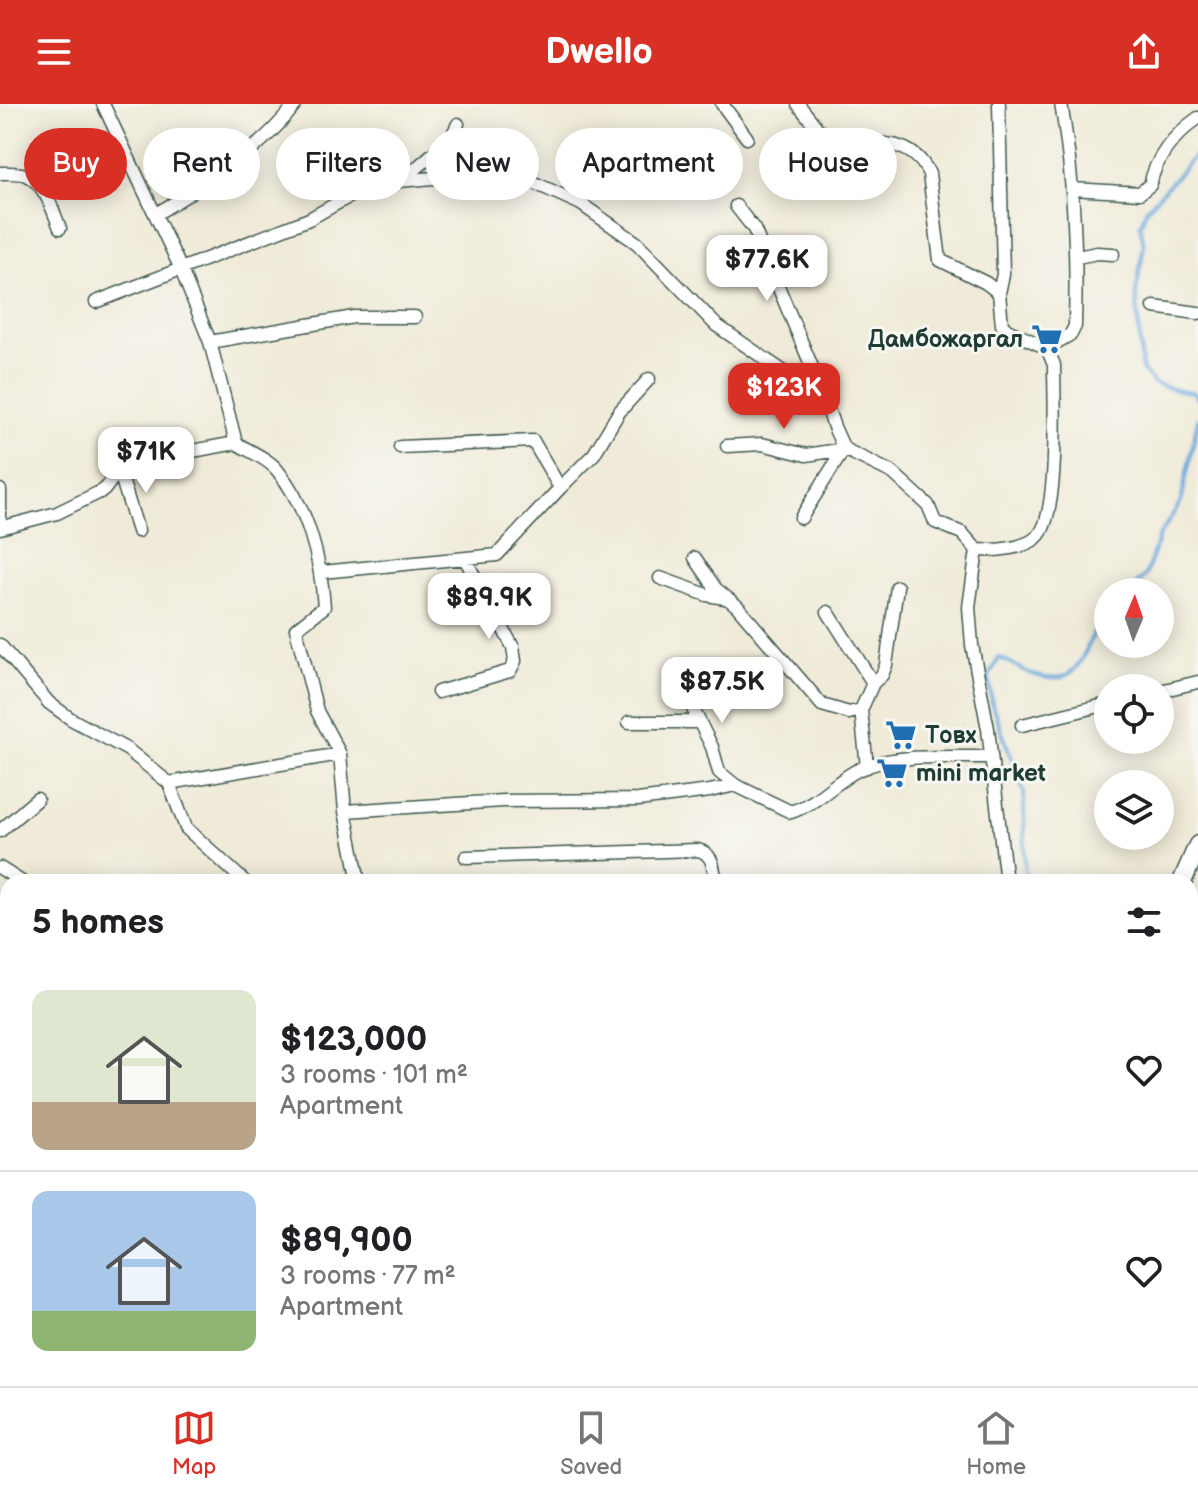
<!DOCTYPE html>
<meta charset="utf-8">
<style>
body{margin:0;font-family:"Balsamiq Sans",sans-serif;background:#f6f6f6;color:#202124;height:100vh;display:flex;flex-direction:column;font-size:30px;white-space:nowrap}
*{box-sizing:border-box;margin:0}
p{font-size:26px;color:#757577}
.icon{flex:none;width:44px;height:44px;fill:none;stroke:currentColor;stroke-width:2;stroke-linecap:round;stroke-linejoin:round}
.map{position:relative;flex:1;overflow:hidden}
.sheet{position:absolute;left:0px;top:770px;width:1198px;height:512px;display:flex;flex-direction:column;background:#fff;border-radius:24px 24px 0 0;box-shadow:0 4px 20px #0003}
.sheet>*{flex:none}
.banner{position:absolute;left:24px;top:24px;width:1150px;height:72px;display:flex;gap:16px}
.needle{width:52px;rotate:2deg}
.controls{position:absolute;left:1094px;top:474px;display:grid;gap:16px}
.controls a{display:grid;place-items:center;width:80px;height:80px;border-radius:50%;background:#fff;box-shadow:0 4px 20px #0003;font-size:40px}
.price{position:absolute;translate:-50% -68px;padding:0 18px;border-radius:16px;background:#fff;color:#222;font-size:26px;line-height:52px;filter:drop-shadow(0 2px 4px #0008)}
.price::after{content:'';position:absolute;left:50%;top:48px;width:24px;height:18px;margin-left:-12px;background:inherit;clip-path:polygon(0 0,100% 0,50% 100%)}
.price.current{background:#d93025;color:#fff}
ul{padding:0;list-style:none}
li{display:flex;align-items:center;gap:24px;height:200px;padding:0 32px}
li+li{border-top:2px solid #e0e0e0}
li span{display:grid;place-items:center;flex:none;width:224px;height:160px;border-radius:16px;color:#555}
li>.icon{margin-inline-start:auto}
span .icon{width:96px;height:96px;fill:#fffc;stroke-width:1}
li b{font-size:34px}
h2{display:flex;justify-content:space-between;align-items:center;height:96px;padding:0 32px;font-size:34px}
.chip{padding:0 28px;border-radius:36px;background:#fff;box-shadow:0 4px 20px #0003;font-size:28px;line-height:72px}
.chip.current{background:#d93025;color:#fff}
header{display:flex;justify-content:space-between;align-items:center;height:104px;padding:0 32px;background:#d93025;color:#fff;font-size:36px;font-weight:700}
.tab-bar{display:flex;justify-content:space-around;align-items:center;height:112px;border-top:2px solid #e0e0e0;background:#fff;font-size:22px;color:#757577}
.tab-bar a{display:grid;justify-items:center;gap:4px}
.tab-bar .current{color:#d93025}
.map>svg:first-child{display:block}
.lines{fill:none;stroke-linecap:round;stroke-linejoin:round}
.stream{stroke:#6aa8dc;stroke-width:4}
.street-casing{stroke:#3e574d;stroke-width:15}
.secondary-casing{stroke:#3e574d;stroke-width:21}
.street{stroke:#fff;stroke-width:12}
.secondary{stroke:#fff;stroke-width:18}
.labels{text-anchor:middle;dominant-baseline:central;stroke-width:6;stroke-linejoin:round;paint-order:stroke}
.poi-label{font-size:24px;font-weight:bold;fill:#1f3d34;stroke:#f6f6f2;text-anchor:start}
</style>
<header><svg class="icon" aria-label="menu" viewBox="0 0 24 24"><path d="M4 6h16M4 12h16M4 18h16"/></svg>Dwello<svg class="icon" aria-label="share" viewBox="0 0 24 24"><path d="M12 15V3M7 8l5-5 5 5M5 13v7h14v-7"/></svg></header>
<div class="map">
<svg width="1198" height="1282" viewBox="0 0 1198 1282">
<rect width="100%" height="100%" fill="#f6f6f2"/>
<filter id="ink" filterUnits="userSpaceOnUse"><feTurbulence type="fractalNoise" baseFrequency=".0125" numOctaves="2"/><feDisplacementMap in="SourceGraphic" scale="16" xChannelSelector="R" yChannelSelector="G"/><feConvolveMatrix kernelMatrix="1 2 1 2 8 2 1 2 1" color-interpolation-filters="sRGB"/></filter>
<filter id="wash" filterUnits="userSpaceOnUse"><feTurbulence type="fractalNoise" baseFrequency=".006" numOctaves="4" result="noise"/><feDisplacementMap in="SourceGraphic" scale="32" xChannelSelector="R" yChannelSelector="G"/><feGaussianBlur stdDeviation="1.8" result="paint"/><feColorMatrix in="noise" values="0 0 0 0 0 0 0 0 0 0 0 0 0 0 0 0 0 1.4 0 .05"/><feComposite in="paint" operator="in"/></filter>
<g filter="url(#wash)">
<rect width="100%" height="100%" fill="#f0ebd8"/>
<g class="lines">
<path class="stream" d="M1198,48l-52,58 -6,16 4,18 -8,48 6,77 11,14 26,8 14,1 5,7
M1129,488l17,-17 13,-39 22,-34 17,-83
M1025,778l-1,-90 -32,-87 -3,-29 10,-18c13,4 21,12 33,16 56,21 51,-40 76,-63
M893,1282l2,-8"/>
</g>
</g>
<g filter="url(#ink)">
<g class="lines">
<defs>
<path id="street" d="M103,0l77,163 30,75 26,101c13,8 33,16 42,28 30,37 43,90 46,136l-28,22 21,82 23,43 5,57 14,71
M722,0l25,34
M798,0l19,24 18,16c37,-1 77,-8 94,30l11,86 46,23 13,10 3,32 5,5 40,18
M0,69c7,0 19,-1 26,2 19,8 27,36 34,53
M404,75l47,-41 7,-14
M1072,85l68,4 10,-8c6,-28 24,-50 48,-67
M736,102l18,23 66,157
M156,110c53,-32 102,-61 140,-110
M1077,153l20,-4 16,1
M999,189l4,-19 -4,-170
M96,198l213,-83 52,-29 26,-8 70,-6h62l62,28 56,39 79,82 71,49 33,12 14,41 10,22 49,24 35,32 7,17 27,11 15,17
M1154,203l44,6
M210,238l144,-25h61
M727,342l35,-2 44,11 38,-6
M119,366l19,61
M560,384l34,-34 25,-42 30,-33
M0,386v28
M801,414l43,-69
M0,424l57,-15 47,-23 15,-20 57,-16 60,-11
M695,454l21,31 21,17 85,99 27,8 12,-3 6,57
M322,468l175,-17 63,-67 -27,-47 -133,6
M660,474l47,17 18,3
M828,508l45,71 -12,27
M0,541l49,58 22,16 57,31 41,33 171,-29
M873,579l9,-8 4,-10 11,-78
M681,581l31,62 7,25 16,13
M1160,587l38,-9
M438,588l72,-21 5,-10 -2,-14 -48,-88
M629,618h71
M1022,621l86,-21
M169,679l17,45 59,54
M345,707l158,-10 135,-1 72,-9 25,-6 56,27c25,-8 41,-27 63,-40 35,-20 96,-14 136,-15
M0,727l37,-32
M466,753l232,-7c16,4 15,18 18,32
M0,764l22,14
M1006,778l-18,-153 -16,-84 -3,-38 8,-57c18,1 47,-1 60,-13 23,-20 17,-140 17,-172l-7,-17 24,-14 4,-8c2,-74 -1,-149 -14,-222
M0,866l8,-7
M0,951l8,-5
M0,1041l8,-5
M0,1137l8,-10
M1191,1148l7,1
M1190,1227l8,1
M0,1265l8,-9
M228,1274v8
M729,1274l1,8
M959,1274l11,8
M413,1282l15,-8
M555,1282l13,-8"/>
<path id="secondary" d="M1182,778l16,-37
M974,1282l3,-8"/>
</defs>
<use href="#street" class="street-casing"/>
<use href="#secondary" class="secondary-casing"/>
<use href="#street" class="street"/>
<use href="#secondary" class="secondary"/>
</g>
</g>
<defs>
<symbol id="supermarket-bare" viewBox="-9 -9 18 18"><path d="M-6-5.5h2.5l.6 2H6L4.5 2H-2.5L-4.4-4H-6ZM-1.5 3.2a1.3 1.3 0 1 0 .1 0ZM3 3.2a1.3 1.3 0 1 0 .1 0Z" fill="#1f6fb2" stroke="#f6f6f2" stroke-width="2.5" paint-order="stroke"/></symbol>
</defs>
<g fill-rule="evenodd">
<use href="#supermarket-bare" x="1025" y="213" width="44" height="44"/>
<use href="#supermarket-bare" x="879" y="609" width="44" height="44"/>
<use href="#supermarket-bare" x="870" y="647" width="44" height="44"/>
</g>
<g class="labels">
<g class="poi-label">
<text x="1023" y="235" text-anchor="end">Дамбожаргал</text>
<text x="925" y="631">Товх</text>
<text x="916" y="669">mini market</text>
</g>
</g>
</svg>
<div class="controls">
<a><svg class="needle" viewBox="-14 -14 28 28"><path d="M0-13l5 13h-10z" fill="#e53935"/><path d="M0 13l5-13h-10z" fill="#757577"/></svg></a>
<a><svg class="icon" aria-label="locate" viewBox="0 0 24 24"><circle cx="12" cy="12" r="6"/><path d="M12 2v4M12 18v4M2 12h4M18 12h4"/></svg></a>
<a><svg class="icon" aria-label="layers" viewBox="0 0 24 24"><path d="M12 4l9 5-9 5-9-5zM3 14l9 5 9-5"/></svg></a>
</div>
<b class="price" style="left:767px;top:199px">$77.6K</b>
<b class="price current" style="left:784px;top:327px">$123K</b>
<b class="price" style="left:146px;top:391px">$71K</b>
<b class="price" style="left:489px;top:537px">$89.9K</b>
<b class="price" style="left:722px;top:621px">$87.5K</b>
<div class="banner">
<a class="chip current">Buy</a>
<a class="chip">Rent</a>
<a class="chip">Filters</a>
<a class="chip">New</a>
<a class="chip">Apartment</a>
<a class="chip">House</a>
</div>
<section class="sheet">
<h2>5 homes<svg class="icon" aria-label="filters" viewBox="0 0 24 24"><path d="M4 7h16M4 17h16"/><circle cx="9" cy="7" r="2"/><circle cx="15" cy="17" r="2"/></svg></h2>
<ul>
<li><span style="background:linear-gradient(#dfe7d0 70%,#b9a48a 0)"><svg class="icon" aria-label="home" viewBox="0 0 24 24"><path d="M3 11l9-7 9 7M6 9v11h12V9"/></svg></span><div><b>$123,000</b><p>3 rooms · 101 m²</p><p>Apartment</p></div><svg class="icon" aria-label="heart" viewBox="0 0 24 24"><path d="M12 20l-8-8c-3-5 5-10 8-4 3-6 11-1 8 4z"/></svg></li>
<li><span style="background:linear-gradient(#a9c7e8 75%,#8fb573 0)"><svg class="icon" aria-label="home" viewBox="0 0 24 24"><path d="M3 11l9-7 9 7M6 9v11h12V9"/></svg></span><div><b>$89,900</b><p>3 rooms · 77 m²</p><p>Apartment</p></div><svg class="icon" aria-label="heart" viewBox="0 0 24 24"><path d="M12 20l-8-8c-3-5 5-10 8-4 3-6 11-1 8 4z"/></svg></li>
</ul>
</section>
</div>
<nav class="tab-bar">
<a class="current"><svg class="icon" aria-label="map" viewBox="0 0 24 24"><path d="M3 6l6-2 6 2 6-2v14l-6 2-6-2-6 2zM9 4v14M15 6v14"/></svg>Map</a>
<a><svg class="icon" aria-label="saved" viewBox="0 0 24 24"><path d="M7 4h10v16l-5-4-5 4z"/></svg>Saved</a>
<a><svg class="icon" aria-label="home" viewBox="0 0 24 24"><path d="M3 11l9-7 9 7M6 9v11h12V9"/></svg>Home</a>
</nav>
